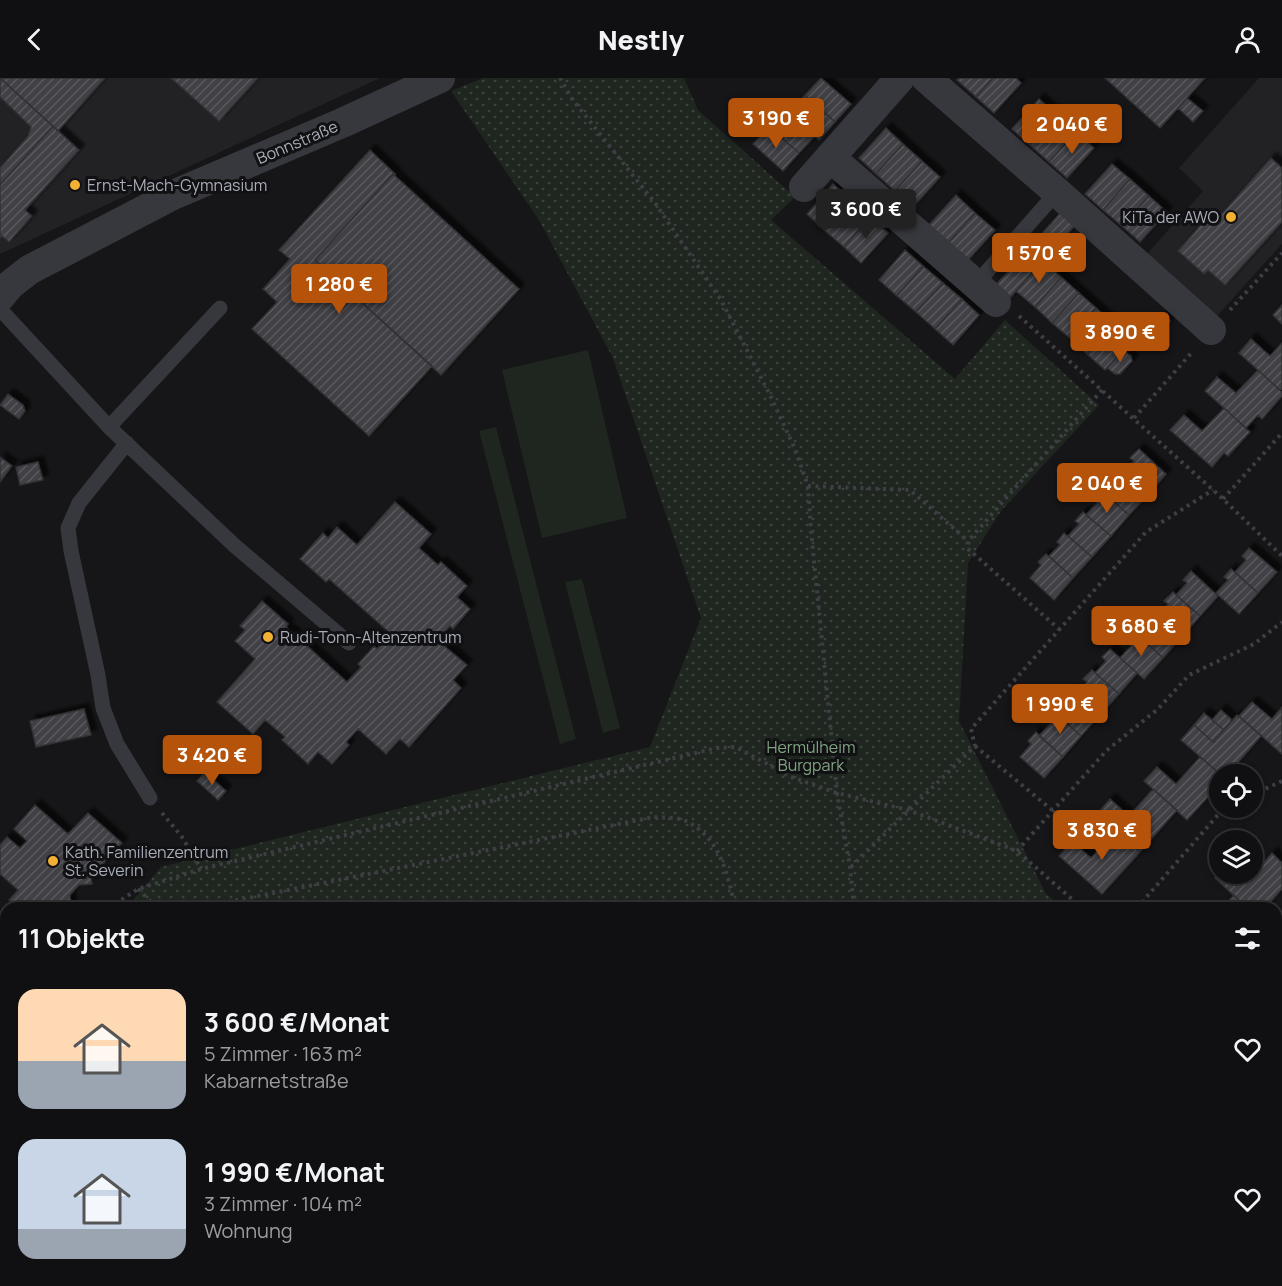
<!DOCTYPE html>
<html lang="de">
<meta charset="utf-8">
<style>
body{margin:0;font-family:Manrope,sans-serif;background:#19191b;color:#f1f3f6;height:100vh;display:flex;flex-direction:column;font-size:22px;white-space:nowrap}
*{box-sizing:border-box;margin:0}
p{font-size:20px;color:#9c9d9f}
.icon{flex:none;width:33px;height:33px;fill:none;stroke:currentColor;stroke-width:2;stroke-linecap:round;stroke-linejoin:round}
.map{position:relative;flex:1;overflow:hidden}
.details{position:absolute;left:0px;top:824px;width:1282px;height:386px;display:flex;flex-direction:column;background:#101012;border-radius:18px 18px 0 0;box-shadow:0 3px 9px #0003,0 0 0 2px #303032}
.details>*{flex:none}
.fabs{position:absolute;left:1209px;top:686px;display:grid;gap:12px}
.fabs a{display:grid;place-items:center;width:54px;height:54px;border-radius:50%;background:#101012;box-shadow:0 3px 9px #0003,0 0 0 2px #303032;font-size:30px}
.price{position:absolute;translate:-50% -51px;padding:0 14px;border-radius:6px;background:#b45309;color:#fff;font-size:20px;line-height:39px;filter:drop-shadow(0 2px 3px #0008)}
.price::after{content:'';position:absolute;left:50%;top:36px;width:18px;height:14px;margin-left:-9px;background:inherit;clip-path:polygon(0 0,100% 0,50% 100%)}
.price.on{background:#222;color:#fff}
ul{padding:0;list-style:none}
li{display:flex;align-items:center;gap:18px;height:150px;padding:0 18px}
li span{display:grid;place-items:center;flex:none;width:168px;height:120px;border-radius:18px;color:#555}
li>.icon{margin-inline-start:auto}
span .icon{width:72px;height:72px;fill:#fffc;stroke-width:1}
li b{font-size:26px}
h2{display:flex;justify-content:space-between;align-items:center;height:72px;padding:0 18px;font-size:26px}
header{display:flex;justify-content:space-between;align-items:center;height:78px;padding:0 18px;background:#101012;font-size:27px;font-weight:800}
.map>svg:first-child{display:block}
.built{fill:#222225}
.grass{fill:#1e261f}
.park{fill:url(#park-dots)}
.building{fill:url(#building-hatch);stroke:#303034;stroke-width:1.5;filter:url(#shadow)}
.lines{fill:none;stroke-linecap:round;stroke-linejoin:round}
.path{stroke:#3d3f44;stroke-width:4;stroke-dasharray:3 4.5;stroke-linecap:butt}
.service{stroke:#37383d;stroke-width:15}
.minor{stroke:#37383d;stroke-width:30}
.poi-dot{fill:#f2b134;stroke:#111113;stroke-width:2}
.labels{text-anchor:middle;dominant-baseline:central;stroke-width:6;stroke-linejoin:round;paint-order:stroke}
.street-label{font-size:16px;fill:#a8adb8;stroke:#111113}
.poi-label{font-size:16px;fill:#a8adb8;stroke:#111113;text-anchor:start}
.park-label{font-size:16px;fill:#7fa381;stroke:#111113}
</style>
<header><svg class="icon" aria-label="back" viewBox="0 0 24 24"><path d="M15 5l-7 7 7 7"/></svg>Nestly<svg class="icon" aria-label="person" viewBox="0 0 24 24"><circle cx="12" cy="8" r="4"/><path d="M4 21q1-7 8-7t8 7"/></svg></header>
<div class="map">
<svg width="1282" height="1208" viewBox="0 0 1282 1208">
<defs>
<pattern id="park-dots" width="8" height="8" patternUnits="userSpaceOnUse" patternTransform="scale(1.5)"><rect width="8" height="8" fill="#1e261f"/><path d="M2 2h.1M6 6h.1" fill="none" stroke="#3c433d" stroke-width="1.8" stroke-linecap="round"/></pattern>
<pattern id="building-hatch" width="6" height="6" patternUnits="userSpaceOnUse" patternTransform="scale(1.5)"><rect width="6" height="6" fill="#404145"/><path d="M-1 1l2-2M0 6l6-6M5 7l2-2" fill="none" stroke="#595a5e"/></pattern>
<filter id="shadow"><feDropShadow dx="5.5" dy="-5.5" stdDeviation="1.5" flood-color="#0009"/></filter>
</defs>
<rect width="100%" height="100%" fill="#161618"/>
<path class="built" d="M0,0h380l-380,176z
M1259,0h23v166l-65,72 -70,-62 56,-63 -24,-23z"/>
<path class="grass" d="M588,272l39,168 -85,20 -40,-168z
M496,349l80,312 -16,5 -81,-313z
M582,501l38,149 -17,5 -38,-151z"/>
<path class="park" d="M483,0h201l14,32 97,87 -24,23 184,159 50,-59 94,85 -98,106 -33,52 -9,158 87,173 17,13 -936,1 34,-41 489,-120 51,-129 -88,-260 -74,-138 -88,-129z
M186,1203h785v5h-783z"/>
<path class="building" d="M0,0l53,48 -53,59v-17l28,-32 3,-9 -31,-30z
M0,0h105l-47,53z
M171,0h87l-39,43z
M821,0l30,26 -16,18 -30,-27z
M959,0h34l-17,19 -19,-17z
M993,0h23l5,5 -27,30 -18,-16z
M1105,0h100l-45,50z
M805,17l30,27 -16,18 -30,-27z
M1187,20l16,13 -10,11 -15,-14z
M1039,21l18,16 -27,30 -18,-16z
M785,31l30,27 -16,17 -30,-26z
M1057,37l19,17 -27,30 -19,-17z
M53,48l26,24 -54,60 7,6 -23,26 -7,-6 -2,2v-53z
M769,49l30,26 -16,18 -30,-27z
M886,50l17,16 -27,30 -17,-16z
M1076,54l18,16 -27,30 -18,-16z
M903,66l19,17 -27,30 -19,-17z
M370,72l25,24h-2l-78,86 117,106 -63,70 -117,-107 25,-27 -14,-13 27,-30 -11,-9z
M1271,80l11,10v54l-57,63 -17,-15 -4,4 -26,-23 28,-32 6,6z
M922,83l18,16 -27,30 -18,-16z
M1112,86l18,15 -27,31 -18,-16z
M393,96l126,115 -78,86 -126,-115z
M1130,101l19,17 -27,30 -19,-16z
M833,106l18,16 -27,30 -17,-16z
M956,117l19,18 -27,30 -19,-18z
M1149,118l18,16 -27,30 -18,-16z
M851,122l19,17 -26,30 -20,-17z
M1063,132l14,13 -69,77 -14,-13z
M975,135l20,17 -27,30 -20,-17z
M870,139l18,16 -27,30 -17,-16z
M905,172l18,16 -26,30 -18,-16z
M1043,183l18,16 -26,30 -19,-16z
M923,188l20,17 -27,29 -19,-16z
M1061,199l18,16 -27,30 -17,-16z
M943,205l19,16 -27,30 -19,-17z
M1079,215l17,15 -26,30 -18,-15z
M962,221l17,16 -26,30 -18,-16z
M1282,227v19l-9,-9z
M1096,230l18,16 -27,30 -17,-16z
M1163,236l7,7 -12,14 -7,-7z
M1114,246l18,16 -27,30 -18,-16z
M1251,261l19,17 12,-13v46l-2,1 -41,-37z
M1123,272l8,6 1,5 -12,13h-5l-8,-6z
M1258,292l24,22v4l-20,23 -4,-4 -12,13 -41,-37 12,-14 19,16z
M8,316l15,11 2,6 -6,8 -19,-14z
M1224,330l26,24 -22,24 -4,-3 -12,14 -42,-37 14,-15 18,16z
M1139,371l27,25 -18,21 -25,-22 11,-12 -4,-3z
M0,379l12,9 -12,16z
M38,384l5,18 -23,5 -4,-18z
M1120,392l28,25 -19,20 -24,-21 11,-12 -4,-3z
M1102,413l27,24 -18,21 -25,-21 11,-12 -3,-3z
M395,424l36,32 -12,14 19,17 3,-3 26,24 -10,11 13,12 -17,20 -3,-3 -13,14 30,25 -14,15 8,8 -52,59 -9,-8 -14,15 -28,-25 -12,13 3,3 -17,19 -14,-12 -10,12 -26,-24 3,-3 -20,-17 -12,14 -36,-32 38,-43 -20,-18 10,-11 -5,-4 22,-25 26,23 -2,3 61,55 14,-15 -3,-3 16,-18 3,3 13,-16 -61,-54 -3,3 -26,-23 23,-26 5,5 9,-11 20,18z
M1083,434l28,24 -19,21 -24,-21 11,-12 -4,-3z
M1064,455l28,24 -19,21 -24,-22 11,-11 -3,-3z
M1249,470l28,24 -19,21 -23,-21 11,-12 -4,-4z
M1046,476l27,24 -19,22 -24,-22 11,-13 -3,-3z
M1231,491l27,24 -19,21 -23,-21 12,-13 -4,-3z
M1191,493l27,25 -18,20 -24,-21 11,-12 -4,-3z
M1173,514l27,24 -18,21 -25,-21 11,-12 -4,-3z
M1154,535l28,24 -19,21 -24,-22 10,-12 -3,-2z
M1136,555l27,25 -19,21 -24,-21 11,-12 -3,-4z
M1110,571l27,24 -18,21 -24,-21 11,-12 -4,-4z
M1092,592l27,24 -19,21 -23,-21 10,-12 -4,-3z
M1073,613l27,24 -19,21 -23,-21 11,-12 -4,-4z
M1252,624l20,17 10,-12v47l-43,-38z
M84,631l7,26 -55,12 -6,-26z
M1221,632l10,9 -1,4 -6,7 -12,-10z
M1054,634l27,24 -18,21 -24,-21 12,-13 -4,-3z
M1204,635l20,17 -11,12 -19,-17z
M1237,637l24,21 -33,38h-8l-39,-34 13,-15 19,17z
M1036,654l27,25 -19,21 -24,-21 11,-13 -3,-3z
M1200,679l20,17v10l-33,36 -43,-39 13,-14 19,17z
M205,694l21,19 -8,9 -21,-19z
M1153,711l24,21 -37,42 -43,-38 13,-15 19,17z
M35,727l33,29 20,-21 34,30 -31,34 1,7 -13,1 -9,10 1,13h-53l-9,-8 9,-10 -18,-16v-29l7,-8 13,11 7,-7 -13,-12z
M1116,753l24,21 -38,42 -43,-38 13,-15 19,17z
M1272,775l10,10v26l-17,19h-18l-32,-30 5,-6 18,1 9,8z
M1234,817l13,13h-25z
M0,939l6,5v16l-6,7z
M6,960v17l-4,5 -2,-15z
M1276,1196l6,5v7h-25l4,-5h15z
M1038,1203h52l-5,5h-42z"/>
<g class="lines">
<path class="path" d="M560,0l12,21 83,104 66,97 48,93 26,56 13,37 3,44 26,263 13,74 4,41
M1230,232l52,-57
M1019,238l204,183 59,57
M1134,340l59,-67
M808,408l102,4 58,51
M1223,421l59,-66
M1060,552l-93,-82 1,-7 134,-151
M975,668l77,64
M1252,717l30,-14
M162,735l20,24 19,32
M1017,773l89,-100 52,-42 31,-34 65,-31 28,-22
M851,789l124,-121 -4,-17 175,-197 67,-42
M138,811l19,19
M228,824l426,-85c9,1 24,0 32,4 34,17 42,53 49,87
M109,830l29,-19 63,-20 516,-121 19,-1 55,30 46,16 71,17 109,41 65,57
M204,830l24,-6 7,6
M1137,830l86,-99 4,-2
M1276,857l6,-2
M1276,977l6,5
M1276,1037l6,-6
M1276,1093l6,4
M0,1167l6,-1
M1276,1173l6,5
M230,1203l3,5
M282,1203l2,5
M647,1208l1,-5
M804,1208l1,-5
M857,1208l1,-5
M951,1208l4,-5
M1143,1208l5,-5"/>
<path class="service" d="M976,206l81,-92
M0,231l109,118 126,119 114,97
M109,349l111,-119
M127,365l-48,60 -11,25 3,23 27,124 5,33 14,36 33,54"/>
<path class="minor" d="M926,0l131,114 154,138
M830,79l166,145
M804,109l96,-109
M0,219l10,-12 19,-15 144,-75 169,-72 98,-45
M0,1054l6,6
M49,1203l1,5"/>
</g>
<g class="poi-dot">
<circle cx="75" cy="107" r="6"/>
<circle cx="1231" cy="139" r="6"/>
<circle cx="268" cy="559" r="6"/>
<circle cx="53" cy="783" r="6"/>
</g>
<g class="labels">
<g class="street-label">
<text transform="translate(297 64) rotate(-23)">Bonnstraße</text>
</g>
<g class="poi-label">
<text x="87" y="107">Ernst-Mach-Gymnasium</text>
<text x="1219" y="139" text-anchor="end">KiTa der AWO</text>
<text x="280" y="559">Rudi-Tonn-Altenzentrum</text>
<text x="65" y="774">Kath. Familienzentrum<tspan x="65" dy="18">St. Severin</tspan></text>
</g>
<g class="park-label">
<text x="811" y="669">Hermülheim<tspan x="811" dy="18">Burgpark</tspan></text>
</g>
</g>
</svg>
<div class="fabs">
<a><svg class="icon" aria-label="locate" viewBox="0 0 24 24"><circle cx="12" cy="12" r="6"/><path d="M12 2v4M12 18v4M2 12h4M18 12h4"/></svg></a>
<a><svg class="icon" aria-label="layers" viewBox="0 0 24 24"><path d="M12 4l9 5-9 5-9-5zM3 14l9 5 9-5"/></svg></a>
</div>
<b class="price" style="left:776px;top:71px">3 190 €</b>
<b class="price" style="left:1072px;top:77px">2 040 €</b>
<b class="price on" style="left:866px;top:162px">3 600 €</b>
<b class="price" style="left:1039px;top:206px">1 570 €</b>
<b class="price" style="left:339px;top:237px">1 280 €</b>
<b class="price" style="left:1120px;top:285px">3 890 €</b>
<b class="price" style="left:1107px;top:436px">2 040 €</b>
<b class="price" style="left:1141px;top:579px">3 680 €</b>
<b class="price" style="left:1060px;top:657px">1 990 €</b>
<b class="price" style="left:212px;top:708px">3 420 €</b>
<b class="price" style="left:1102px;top:783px">3 830 €</b>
<section class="details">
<h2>11 Objekte<svg class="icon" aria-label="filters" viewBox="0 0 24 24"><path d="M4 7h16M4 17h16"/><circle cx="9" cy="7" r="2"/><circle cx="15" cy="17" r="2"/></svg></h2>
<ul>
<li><span style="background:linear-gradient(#ffd9b3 60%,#9aa5b1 0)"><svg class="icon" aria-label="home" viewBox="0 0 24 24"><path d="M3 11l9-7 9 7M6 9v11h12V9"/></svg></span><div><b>3 600 €/Monat</b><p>5 Zimmer · 163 m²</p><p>Kabarnetstraße</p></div><svg class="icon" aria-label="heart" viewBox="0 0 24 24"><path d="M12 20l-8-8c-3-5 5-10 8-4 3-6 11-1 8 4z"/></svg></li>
<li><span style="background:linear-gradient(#c9d6e8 75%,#9aa5b1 0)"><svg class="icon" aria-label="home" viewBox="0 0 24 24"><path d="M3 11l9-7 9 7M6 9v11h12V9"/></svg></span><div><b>1 990 €/Monat</b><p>3 Zimmer · 104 m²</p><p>Wohnung</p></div><svg class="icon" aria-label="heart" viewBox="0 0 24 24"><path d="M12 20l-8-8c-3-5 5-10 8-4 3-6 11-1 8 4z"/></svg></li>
</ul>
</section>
</div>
